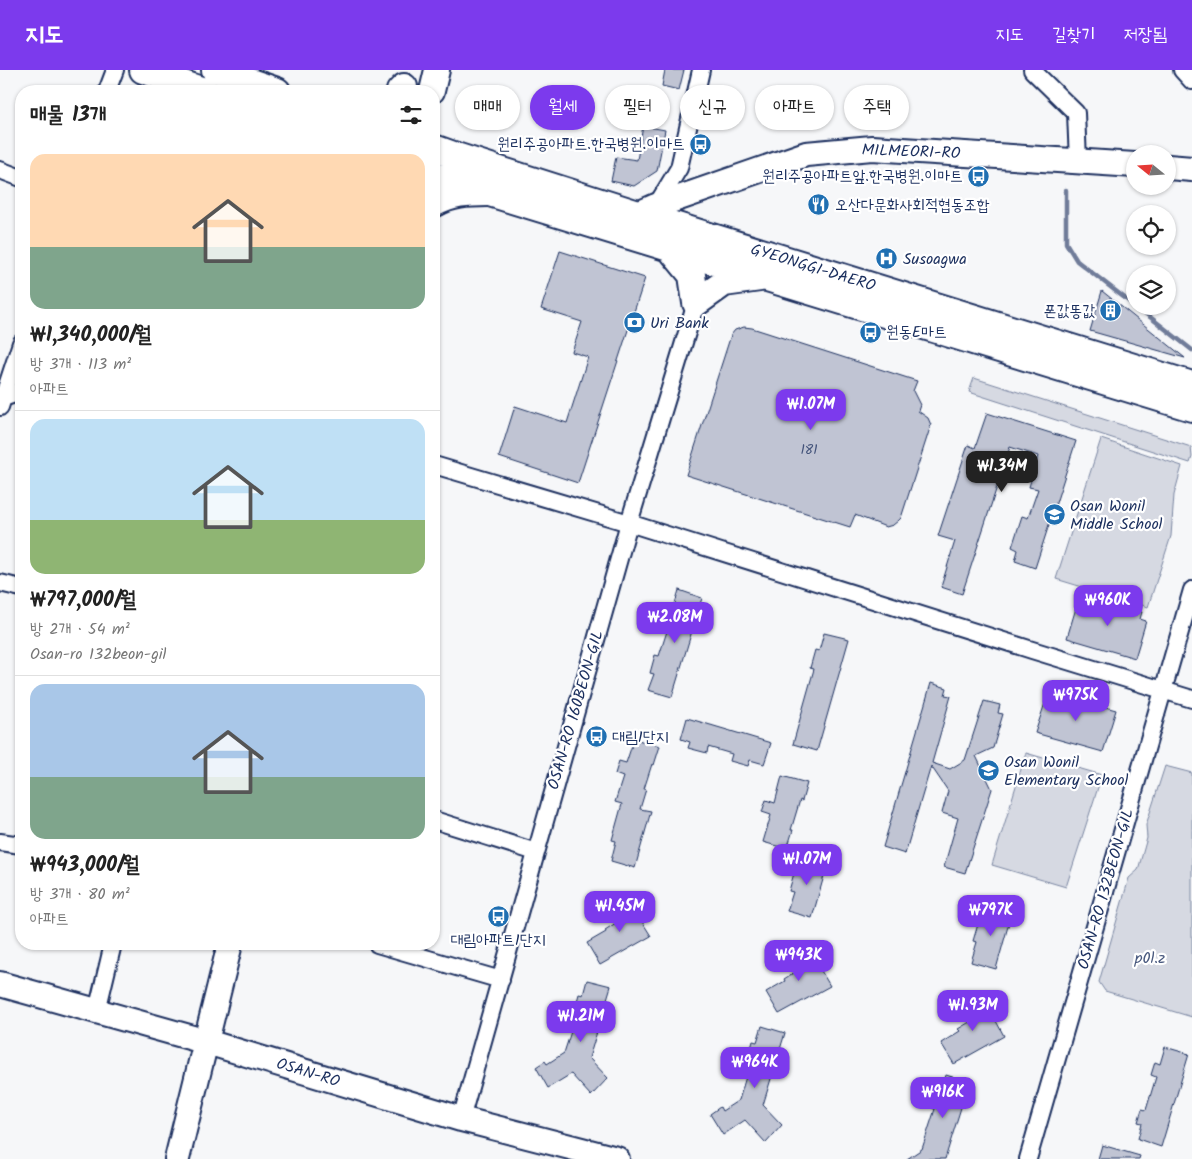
<!DOCTYPE html>
<html lang="ko">
<meta charset="utf-8">
<style>
body{margin:0;font-family:Kalam,"Poor Story",sans-serif;background:#f6f6f6;color:#222;height:100vh;display:flex;flex-direction:column;font-size:19px;white-space:nowrap}
*{box-sizing:border-box;margin:0}
p{font-size:16px;color:#767676}
.icon{flex:none;width:28px;height:28px;fill:none;stroke:currentColor;stroke-width:2;stroke-linecap:round;stroke-linejoin:round}
.map{position:relative;flex:1;overflow:hidden}
.sheet{position:absolute;left:15px;top:15px;width:425px;height:865px;display:flex;flex-direction:column;background:#fff;border-radius:20px;box-shadow:0 1px 4px #0004}
.sheet>*{flex:none}
.hud{position:absolute;left:455px;top:15px;width:475px;height:45px;display:flex;gap:10px}
.needle{width:32px;rotate:288deg}
.tools{position:absolute;left:1126px;top:75px;display:grid;gap:10px}
.tools a{display:grid;place-items:center;width:50px;height:50px;border-radius:50%;background:#fff;box-shadow:0 1px 4px #0004;font-size:25px}
.price{position:absolute;translate:-50% -42px;padding:0 11px;border-radius:10px;background:#7c3aed;color:#fff;font-size:16px;line-height:32px;filter:drop-shadow(0 1px 2px #0008)}
.price::after{content:'';position:absolute;left:50%;top:30px;width:15px;height:11px;margin-left:-8px;background:inherit;clip-path:polygon(0 0,100% 0,50% 100%)}
.price.active{background:#222;color:#fff}
ul{padding:0;list-style:none}
li{display:grid;align-content:center;gap:10px;height:265px;padding:0 15px}
li+li{border-top:1px solid #e0e0e0}
li span{display:grid;place-items:center;height:155px;border-radius:15px;color:#555}
li>.icon{margin-inline-start:auto}
span .icon{width:90px;height:90px;fill:#fffc;stroke-width:1}
li b{font-size:21px}
h2{display:flex;justify-content:space-between;align-items:center;height:60px;padding:0 15px;font-size:21px}
.tag{padding:0 18px;border-radius:22px;background:#fff;box-shadow:0 1px 4px #0004;font-size:18px;line-height:45px}
.tag.active{background:#7c3aed;color:#fff}
header{display:flex;align-items:center;gap:30px;box-sizing:border-box;height:70px;padding:0 25px;background:#7c3aed;color:#fff}
header strong{font-size:24px}
nav{display:flex;gap:28px;margin-inline-start:auto;font-size:18px}
.map>svg:first-child{display:block}
.green{fill:#d6d9e2;stroke:#7884a0}
.lines{fill:none;stroke-linecap:round;stroke-linejoin:round}
.stream{stroke:#707c99;stroke-width:4.5}
.building{fill:#c0c4d3;stroke:#1b2f5e}
.street-casing{stroke:#1b2f5e;stroke-width:20}
.secondary-casing{stroke:#1b2f5e;stroke-width:28}
.primary-casing{stroke:#1b2f5e;stroke-width:30}
.street{stroke:#fff;stroke-width:16}
.secondary{stroke:#fff;stroke-width:24}
.primary{stroke:#fff;stroke-width:26}
.labels{text-anchor:middle;dominant-baseline:central;stroke-width:4.5;stroke-linejoin:round;paint-order:stroke}
.number-label{font-size:14px;fill:#44547b}
.poi-label{font-size:16px;fill:#1b2f5e;stroke:#fff;text-anchor:start}
.street-label{font-size:16px;fill:#1b2f5e;stroke:#fff}
.park-label{font-size:16px;fill:#4a5a7f;stroke:#fff}
</style>
<header>
<strong>지도</strong>
<nav><a>지도</a><a>길찾기</a><a>저장됨</a></nav>
</header>
<div class="map">
<svg width="1192" height="1089" viewBox="0 0 1192 1089">
<rect width="100%" height="100%" fill="#f6f7f9"/>
<filter id="ink" filterUnits="userSpaceOnUse"><feTurbulence type="fractalNoise" baseFrequency=".02" numOctaves="2"/><feDisplacementMap in="SourceGraphic" scale="10" xChannelSelector="R" yChannelSelector="G"/><feConvolveMatrix kernelMatrix="1 2 1 2 8 2 1 2 1" color-interpolation-filters="sRGB"/></filter>
<g filter="url(#ink)">
<path class="green" d="M974,308l217,69 1,10 -2,6 -221,-71z
M1101,369l81,27 -8,29 -3,41 -23,71 -92,-28z
M1026,683l76,22 -36,112 -74,-22z
M1165,696l27,7v244l-87,-26 -6,-9 30,-104 9,-8 9,-32 -1,-13z"/>
<g class="lines">
<path class="stream" d="M1066,120v53l11,18 58,45
M1136,236l56,44"/>
</g>
<path class="building" d="M665,0h19l-5,20 -17,-4z
M643,56l22,4 -8,41 -23,15 -23,-5 5,-24 21,3z
M560,181l85,27 -67,205 -79,-26 16,-51 52,17 21,-66 -16,-5 10,-30 -41,-13z
M1102,221l83,67 -95,-27z
M744,257l8,1 165,53 -4,10 7,14 -2,6 10,7 3,7 -30,93 -3,3 -5,4 -7,2 -31,-12 -5,12 -164,-52 45,-140 4,-5z
M987,343l89,28 -41,127 -20,-7 3,-11 -6,-3 10,-31 6,2 10,-29 -9,-2 9,-31 -28,-9 -48,147 -21,-7 14,-46 -17,-5 30,-91 7,3z
M679,520l23,8 -30,99 -24,-7 6,-16 -4,-1 5,-18 4,1 10,-31 -4,-2 5,-18 4,2z
M1079,528l20,7 2,-6 41,13 -2,7 6,2 -11,37 -68,-20z
M824,563l25,6 -32,112 -24,-7 21,-75 -4,-1 5,-18 4,1z
M931,613l16,5 -2,7 6,1 -19,67 18,6 15,-9 19,-59 16,4 -2,8 5,1 -10,34 -17,8 16,33 -27,84 -21,-6 14,-49 -16,-5 6,-22 -17,-25 -26,88 -22,-7z
M1049,621l67,19 -13,42 -68,-19z
M687,648l84,25 -7,21 -14,-4 -2,6 -18,-5 2,-7 -24,-7 -1,6 -19,-5 2,-6 -9,-3z
M634,669l26,7 -6,19 -2,-1 -8,25h2l-6,20 11,2 -16,57 -24,-7 5,-20 -4,-1 10,-36 -7,-2 8,-25 -8,-3 4,-13 7,2z
M782,706l25,7 -5,18 -2,-1 -9,30h2l-6,19 -24,-7 8,-27 -9,-3 4,-12 9,3z
M799,785l29,7 -16,56 -25,-7 6,-19 -4,-1z
M626,824l14,27 1,-1 10,16 -51,29 -13,-22 19,-11 -1,-2 14,-9 -9,-17z
M987,836l25,6 -16,57 -25,-7 6,-20 -4,-1 5,-17 4,1z
M805,873l14,27 1,-1 10,17 -51,28 -13,-22 19,-11 -1,-2 14,-9 -9,-17z
M587,910l24,6 -22,72 19,20 -17,18 -20,-22 -23,14 -12,-21 9,-6 2,3 17,-11 13,-40 -3,-1 5,-18 4,1z
M980,923l13,27 2,-1 9,17 -50,28 -13,-21 19,-12 -2,-2 15,-9 -10,-17z
M762,956l23,7 -22,72 19,20 -16,18 -21,-23 -22,15 -13,-21 10,-7 2,4 17,-11 12,-40 -3,-1 5,-18 4,1z
M1165,977l24,7 -28,93 -23,-8 4,-16 -4,-1 4,-13 4,1 10,-33 -5,-2 4,-13 5,2z
M946,1005l23,7 -24,77h-38l15,-10 13,-40 -3,-1 5,-18 4,1z
M1102,1075l38,11 -1,3h-41z"/>
<g class="lines">
<defs>
<path id="street" d="M1032,0l44,43 2,48
M1182,0l10,11
M107,21l8,-21
M0,100l21,8
M656,136l23,-38 22,-98
M0,329l21,-7
M0,337l21,-64
M434,395l195,58 403,127 160,49
M0,513l21,5
M434,750l102,32
M0,772l21,3
M377,874l124,36
M97,941l16,-67
M461,1049l168,-596 67,-220
M1028,1089l164,-569"/>
<path id="secondary" d="M432,21l5,-21
M1168,97l24,2
M434,135c17,-10 34,-11 54,-11
M638,144l18,-8 150,-52 66,-6 263,17
M0,914l207,58 254,77 156,40
M177,1089l53,-215"/>
<path id="primary" d="M143,0l61,21
M215,0l62,21
M400,21l4,-4
M434,78l25,9 179,57 554,171
M434,106l758,232
M669,177l23,28 4,28 28,-20 36,-5"/>
</defs>
<use href="#street" class="street-casing"/>
<use href="#secondary" class="secondary-casing"/>
<use href="#primary" class="primary-casing"/>
<use href="#street" class="street"/>
<use href="#secondary" class="secondary"/>
<use href="#primary" class="primary"/>
</g>
</g>
<defs>
<symbol id="bus-disc" viewBox="-11 -11 22 22"><circle r="9.5" fill="#1f6fb2" stroke="#fff"/><path d="M-5-6H5V4H4V6H2V4H-2V6H-4V4H-5ZM-3.5-4V0h7V-4ZM-3.5 1.2v1.5H-2V1.2ZM2 1.2v1.5H3.5V1.2Z" fill="#fff"/></symbol>
<symbol id="restaurant-disc" viewBox="-11 -11 22 22"><circle r="9.5" fill="#1f6fb2" stroke="#fff"/><path d="M-5-6h1v4h1v-4h1v4h1v-4h1v5L-1.5 .5V6h-2V.5L-5-1ZM5-6V6H3V1.5H1.5Q1.5-4 5-6Z" fill="#fff"/></symbol>
<symbol id="hospital-disc" viewBox="-11 -11 22 22"><circle r="9.5" fill="#1f6fb2" stroke="#fff"/><path d="M-5-5h3v3.5h4V-5h3V5h-3V1.5h-4V5h-3Z" fill="#fff"/></symbol>
<symbol id="building-disc" viewBox="-11 -11 22 22"><circle r="9.5" fill="#1f6fb2" stroke="#fff"/><path d="M-4-6H4V6H1V3H-1V6H-4ZM-2.5-4.3h1.7v1.8h-1.7ZM.8-4.3h1.7v1.8H.8ZM-2.5-1h1.7V.8h-1.7ZM.8-1h1.7V.8H.8Z" fill="#fff"/></symbol>
<symbol id="bank-disc" viewBox="-11 -11 22 22"><circle r="9.5" fill="#1f6fb2" stroke="#fff"/><path d="M-6-4H6V4H-6ZM0-2.3a2.3 2.3 0 1 0 0 4.6a2.3 2.3 0 1 0 0-4.6Z" fill="#fff"/></symbol>
<symbol id="school-disc" viewBox="-11 -11 22 22"><circle r="9.5" fill="#1f6fb2" stroke="#fff"/><path d="M0-5L7-2L0 1L-7-2ZM-4 1L0 2.5L4 1V4Q0 6-4 4Z" fill="#fff"/></symbol>
</defs>
<g fill-rule="evenodd">
<use href="#bus-disc" x="688" y="62" width="25" height="25"/>
<use href="#bus-disc" x="966" y="94" width="25" height="25"/>
<use href="#restaurant-disc" x="806" y="122" width="25" height="25"/>
<use href="#hospital-disc" x="874" y="176" width="25" height="25"/>
<use href="#building-disc" x="1098" y="228" width="25" height="25"/>
<use href="#bank-disc" x="622" y="240" width="25" height="25"/>
<use href="#bus-disc" x="858" y="250" width="25" height="25"/>
<use href="#school-disc" x="1042" y="432" width="25" height="25"/>
<use href="#bus-disc" x="584" y="654" width="25" height="25"/>
<use href="#school-disc" x="976" y="688" width="25" height="25"/>
<use href="#bus-disc" x="486" y="834" width="25" height="25"/>
</g>
<g class="labels">
<g class="number-label">
<text x="809" y="380">181</text>
</g>
<g class="poi-label">
<text x="685" y="74" text-anchor="end">원리주공아파트.한국병원.이마트</text>
<text x="963" y="106" text-anchor="end">원리주공아파트앞.한국병원.이마트</text>
<text x="835" y="135">오산다문화사회적협동조합</text>
<text x="903" y="189">Susoagwa</text>
<text x="1095" y="241" text-anchor="end">폰값똥값</text>
<text x="650" y="253">Uri Bank</text>
<text x="886" y="262">원동E마트</text>
<text x="1070" y="436">Osan Wonil<tspan x="1070" dy="18">Middle School</tspan></text>
<text x="612" y="667">대림1단지</text>
<text x="1004" y="692">Osan Wonil<tspan x="1004" dy="18">Elementary School</tspan></text>
<text x="498" y="870" text-anchor="middle">대림아파트1단지</text>
</g>
<g class="street-label">
<text transform="translate(911 82) rotate(2)">MILMEORI-RO</text>
<text transform="translate(813 198) rotate(17)">GYEONGGI-DAERO</text>
<text transform="translate(576 640) rotate(-74)">OSAN-RO 160BEON-GIL</text>
<text transform="translate(1106 819) rotate(-74)">OSAN-RO 132BEON-GIL</text>
<text transform="translate(308 1003) rotate(17)">OSAN-RO</text>
</g>
<g class="park-label">
<text x="1150" y="888">p0l.z</text>
</g>
</g>
</svg>
<div class="tools">
<a><svg class="needle" viewBox="-14 -14 28 28"><path d="M0-13l5 13h-10z" fill="#e53935"/><path d="M0 13l5-13h-10z" fill="#767676"/></svg></a>
<a><svg class="icon" aria-label="locate" viewBox="0 0 24 24"><circle cx="12" cy="12" r="6"/><path d="M12 2v4M12 18v4M2 12h4M18 12h4"/></svg></a>
<a><svg class="icon" aria-label="layers" viewBox="0 0 24 24"><path d="M12 4l9 5-9 5-9-5zM3 14l9 5 9-5"/></svg></a>
</div>
<b class="price" style="left:811px;top:361px">₩1.07M</b>
<b class="price active" style="left:1002px;top:423px">₩1.34M</b>
<b class="price" style="left:1108px;top:557px">₩960K</b>
<b class="price" style="left:675px;top:574px">₩2.08M</b>
<b class="price" style="left:1076px;top:652px">₩975K</b>
<b class="price" style="left:807px;top:816px">₩1.07M</b>
<b class="price" style="left:620px;top:863px">₩1.45M</b>
<b class="price" style="left:991px;top:867px">₩797K</b>
<b class="price" style="left:799px;top:912px">₩943K</b>
<b class="price" style="left:973px;top:962px">₩1.93M</b>
<b class="price" style="left:581px;top:973px">₩1.21M</b>
<b class="price" style="left:755px;top:1019px">₩964K</b>
<b class="price" style="left:943px;top:1049px">₩916K</b>
<div class="hud">
<a class="tag">매매</a>
<a class="tag active">월세</a>
<a class="tag">필터</a>
<a class="tag">신규</a>
<a class="tag">아파트</a>
<a class="tag">주택</a>
</div>
<section class="sheet">
<h2>매물 13개<svg class="icon" aria-label="filters" viewBox="0 0 24 24"><path d="M4 7h16M4 17h16"/><circle cx="9" cy="7" r="2"/><circle cx="15" cy="17" r="2"/></svg></h2>
<ul>
<li><span style="background:linear-gradient(#ffd9b3 60%,#7fa58c 0)"><svg class="icon" aria-label="home" viewBox="0 0 24 24"><path d="M3 11l9-7 9 7M6 9v11h12V9"/></svg></span><div><b>₩1,340,000/월</b><p>방 3개 · 113 m²</p><p>아파트</p></div></li>
<li><span style="background:linear-gradient(#bfe0f5 65%,#8fb573 0)"><svg class="icon" aria-label="home" viewBox="0 0 24 24"><path d="M3 11l9-7 9 7M6 9v11h12V9"/></svg></span><div><b>₩797,000/월</b><p>방 2개 · 54 m²</p><p>Osan-ro 132beon-gil</p></div></li>
<li><span style="background:linear-gradient(#a9c7e8 60%,#7fa58c 0)"><svg class="icon" aria-label="home" viewBox="0 0 24 24"><path d="M3 11l9-7 9 7M6 9v11h12V9"/></svg></span><div><b>₩943,000/월</b><p>방 3개 · 80 m²</p><p>아파트</p></div></li>
</ul>
</section>
</div>
